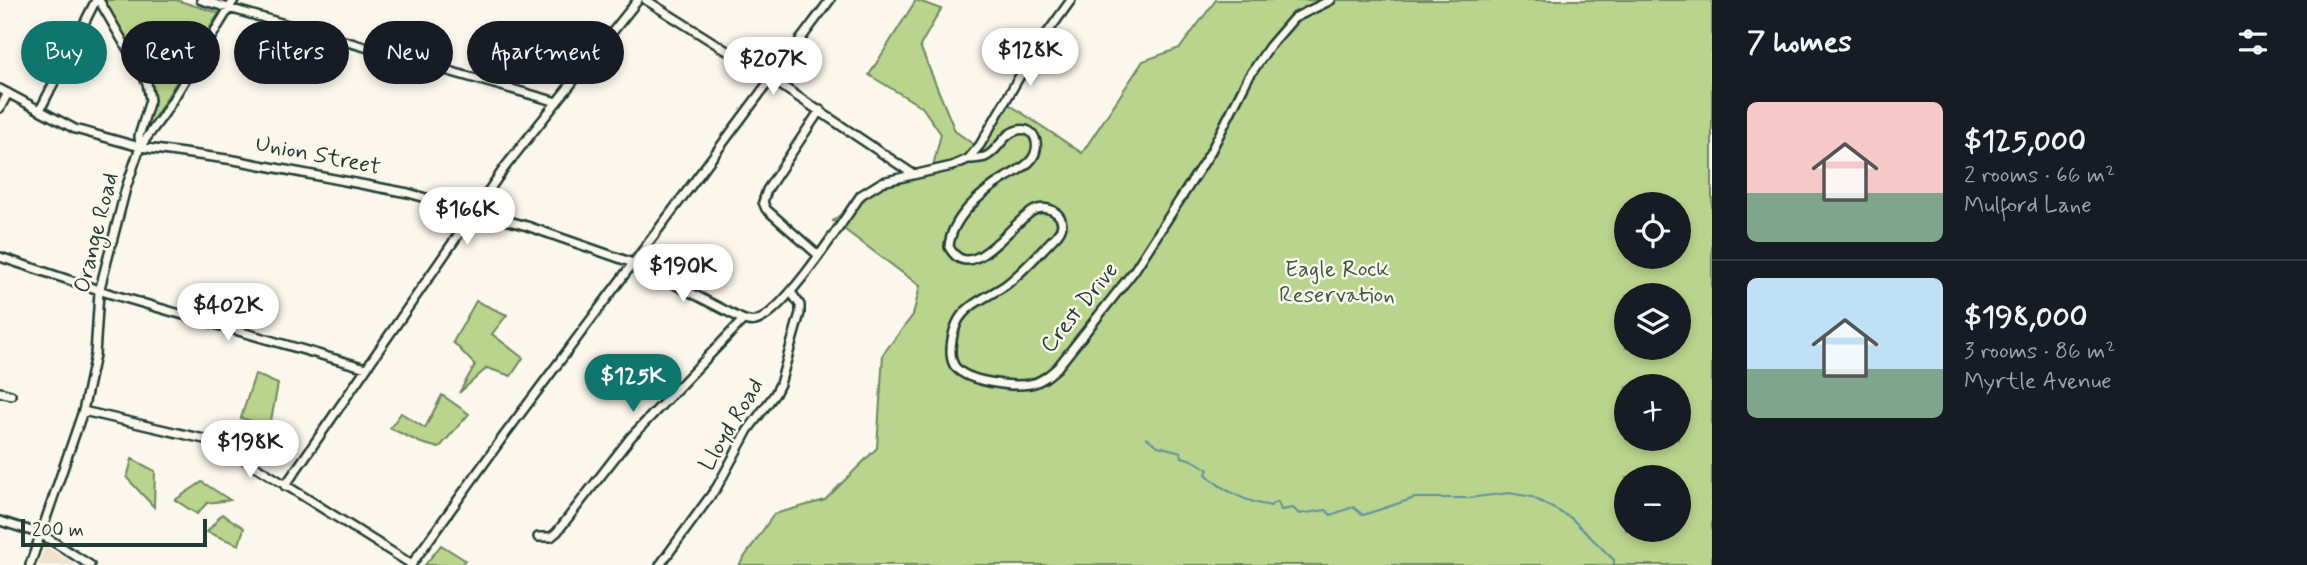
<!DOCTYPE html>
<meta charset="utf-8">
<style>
body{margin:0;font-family:Mynerve,sans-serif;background:#20242c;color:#f1f3f6;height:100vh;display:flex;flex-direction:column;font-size:26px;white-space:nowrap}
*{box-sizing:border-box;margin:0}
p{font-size:23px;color:#9ea1a6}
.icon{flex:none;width:38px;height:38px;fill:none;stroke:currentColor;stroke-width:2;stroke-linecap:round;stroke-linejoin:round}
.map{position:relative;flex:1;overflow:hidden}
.sheet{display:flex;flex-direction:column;background:#171b24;width:595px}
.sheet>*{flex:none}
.banner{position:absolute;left:21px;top:21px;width:665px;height:63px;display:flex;gap:14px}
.controls{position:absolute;left:1614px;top:192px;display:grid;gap:14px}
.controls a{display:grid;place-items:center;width:77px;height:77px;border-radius:50%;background:#171b24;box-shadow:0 4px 10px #0003;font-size:35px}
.scale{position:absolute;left:21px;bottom:18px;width:186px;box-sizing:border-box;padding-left:7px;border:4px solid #1f3d34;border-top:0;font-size:19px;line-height:24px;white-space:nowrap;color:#1f3d34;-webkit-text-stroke:5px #fbf7ec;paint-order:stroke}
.price{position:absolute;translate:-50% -60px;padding:0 16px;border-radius:24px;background:#fff;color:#222;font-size:23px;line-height:46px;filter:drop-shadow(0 2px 4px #0008)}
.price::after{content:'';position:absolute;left:50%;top:42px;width:21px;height:16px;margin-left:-10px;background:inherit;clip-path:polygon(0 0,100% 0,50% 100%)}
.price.on{background:#0f766e;color:#fff}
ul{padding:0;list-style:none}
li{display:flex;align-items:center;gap:21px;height:175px;padding:0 35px}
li+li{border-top:2px solid #363941}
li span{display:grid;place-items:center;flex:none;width:196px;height:140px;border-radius:10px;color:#555}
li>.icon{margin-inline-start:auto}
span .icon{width:84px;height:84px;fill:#fffc;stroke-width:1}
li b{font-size:30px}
h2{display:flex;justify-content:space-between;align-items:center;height:84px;padding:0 35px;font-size:30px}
.chip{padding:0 24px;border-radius:32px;background:#171b24;box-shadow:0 4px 10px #0003;font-size:24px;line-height:63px}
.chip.on{background:#0f766e;color:#fff}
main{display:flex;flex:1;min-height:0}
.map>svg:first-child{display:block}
.built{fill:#f0e2ce}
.green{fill:#b9d48c;stroke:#6c8860;stroke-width:2;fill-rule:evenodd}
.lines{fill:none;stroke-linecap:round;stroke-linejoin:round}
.stream{stroke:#5f8fa1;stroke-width:2}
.minor-casing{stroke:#1f3d34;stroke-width:12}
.minor{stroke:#fbf7ec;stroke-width:7}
.labels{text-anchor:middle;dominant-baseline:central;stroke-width:5;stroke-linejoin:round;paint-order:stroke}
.street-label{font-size:23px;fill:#1f3d34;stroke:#fbf7ec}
.park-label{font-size:23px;fill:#3e5b46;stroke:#fbf7ec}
</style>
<main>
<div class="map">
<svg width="1712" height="565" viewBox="0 0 1712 565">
<rect width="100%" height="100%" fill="#fbf7ec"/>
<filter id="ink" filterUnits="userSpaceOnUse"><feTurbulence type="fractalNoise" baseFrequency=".0143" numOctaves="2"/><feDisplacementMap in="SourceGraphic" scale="14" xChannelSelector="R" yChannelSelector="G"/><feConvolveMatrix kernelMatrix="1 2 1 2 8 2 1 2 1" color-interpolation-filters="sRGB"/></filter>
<g filter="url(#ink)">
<path class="built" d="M45,546l31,19h-38z"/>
<path class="green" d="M99,0h77l43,13 -76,123 7,-36 -3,-17z
M916,0l25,9 -21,37 35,85 21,15 28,-45 78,52 61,-92 37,-13 36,-48h496v565h-973l35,-51 51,-14 52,-52 6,-94 30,-39 7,-29 -87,-65 41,-36 57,-11 10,-40 -19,-27 -53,-32zM1626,205h52v52h-52zM1626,296h52v52h-52zM1626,387h52v52h-52zM1626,478h52v52h-52z
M476,301l31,14 -15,19 31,24 -12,18 -24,-8 -28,25 16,-28 -22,-23z
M255,374l23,10 -8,42 -29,-8z
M442,395l27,19 -30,34 -18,-5 -31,-15 11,-15 24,15z
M132,459l23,12 -1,36 -27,-29z
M202,482l28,18 -23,3 -10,11 -22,-14z
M222,514l22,14 -5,17 -32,-13z
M441,545l24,15 -4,5h-36z"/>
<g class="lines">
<path class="stream" d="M1147,438l11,8 23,6 1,5 10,3 16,9 -2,5c15,16 43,29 65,32l2,-3 5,-1 3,8 12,-2 6,6 27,-4 5,5 22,-8 10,8 52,-17h53l41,-5 23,4 39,21 43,42v5"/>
<defs>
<path id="minor" d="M201,0l356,102
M646,0l124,78 143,96
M0,89l75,40 65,18 94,13 174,33 119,33 106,37 101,52c6,3 13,8 21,6 27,-5 88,-100 106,-126l21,-13 70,-16 16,-7 12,-14 53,-92 38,-53
M0,108l8,-15
M40,110l56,-110
M140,147l24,-33 70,-114
M969,159c5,0 11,-1 16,-2 14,-6 17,-23 33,-27 18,-4 23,17 14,29 -7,9 -17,13 -27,19 -23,14 -54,40 -56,69 23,41 64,-28 86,-37 16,-7 36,9 22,25 -16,16 -32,35 -50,49 -16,12 -42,20 -50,39 -5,11 -9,31 -3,42 10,17 59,22 76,19 11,-2 19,-9 27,-16l77,-97 76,-118 38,-75 21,-31 25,-29 37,-18
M818,255l-52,-46 -3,-7 4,-12 53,-80
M0,257l111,37 255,74
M0,392l11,3
M83,411l134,31 194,122
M285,486l220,-319 133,-167
M0,521l41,13 49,31
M538,537h13l6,-5 74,-95 112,-117
M30,565l53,-154 12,-56 4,-63 27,-104 14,-41 -1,-11 11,-36 -3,-17 -48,-83
M411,565l92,-128 327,-437
M660,565l57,-78 31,-57 27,-36 5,-10 20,-71v-8l-9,-13"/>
</defs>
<use href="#minor" class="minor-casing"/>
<use href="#minor" class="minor"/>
</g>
</g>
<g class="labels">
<g class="street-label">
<text transform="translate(318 156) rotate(11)">Union Street</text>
<text transform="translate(97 233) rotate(-76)">Orange Road</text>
<text transform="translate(1080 308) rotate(-51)">Crest Drive</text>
<text transform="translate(732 425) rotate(-59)">Lloyd Road</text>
</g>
<g class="park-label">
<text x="1337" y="270">Eagle Rock<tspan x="1337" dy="26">Reservation</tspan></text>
</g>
</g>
</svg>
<div class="controls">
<a><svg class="icon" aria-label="locate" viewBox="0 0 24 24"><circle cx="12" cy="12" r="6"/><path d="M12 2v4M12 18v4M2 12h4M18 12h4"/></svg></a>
<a><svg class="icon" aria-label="layers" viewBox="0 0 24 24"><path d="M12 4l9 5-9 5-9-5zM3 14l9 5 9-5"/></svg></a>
<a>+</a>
<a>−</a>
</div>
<div class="scale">200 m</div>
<b class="price" style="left:1030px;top:88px">$128K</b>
<b class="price" style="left:773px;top:97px">$207K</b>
<b class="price" style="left:467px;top:247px">$166K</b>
<b class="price" style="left:683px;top:304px">$190K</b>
<b class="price" style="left:228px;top:343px">$402K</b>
<b class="price on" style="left:633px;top:414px">$125K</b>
<b class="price" style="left:250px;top:480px">$198K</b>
<div class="banner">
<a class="chip on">Buy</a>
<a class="chip">Rent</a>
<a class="chip">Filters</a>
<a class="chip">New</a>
<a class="chip">Apartment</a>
</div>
</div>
<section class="sheet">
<h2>7 homes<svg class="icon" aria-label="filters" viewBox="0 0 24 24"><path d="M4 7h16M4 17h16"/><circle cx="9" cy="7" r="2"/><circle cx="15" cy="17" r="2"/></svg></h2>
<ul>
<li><span style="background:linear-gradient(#f6c9c9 65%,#7fa58c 0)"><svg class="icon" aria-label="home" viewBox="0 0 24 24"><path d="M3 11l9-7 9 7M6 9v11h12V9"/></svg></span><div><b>$125,000</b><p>2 rooms · 66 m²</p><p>Mulford Lane</p></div></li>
<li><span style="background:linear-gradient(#bfe0f5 65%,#7fa58c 0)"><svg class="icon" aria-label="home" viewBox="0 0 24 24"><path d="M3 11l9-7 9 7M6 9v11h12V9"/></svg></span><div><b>$198,000</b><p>3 rooms · 86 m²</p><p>Myrtle Avenue</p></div></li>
</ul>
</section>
</main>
